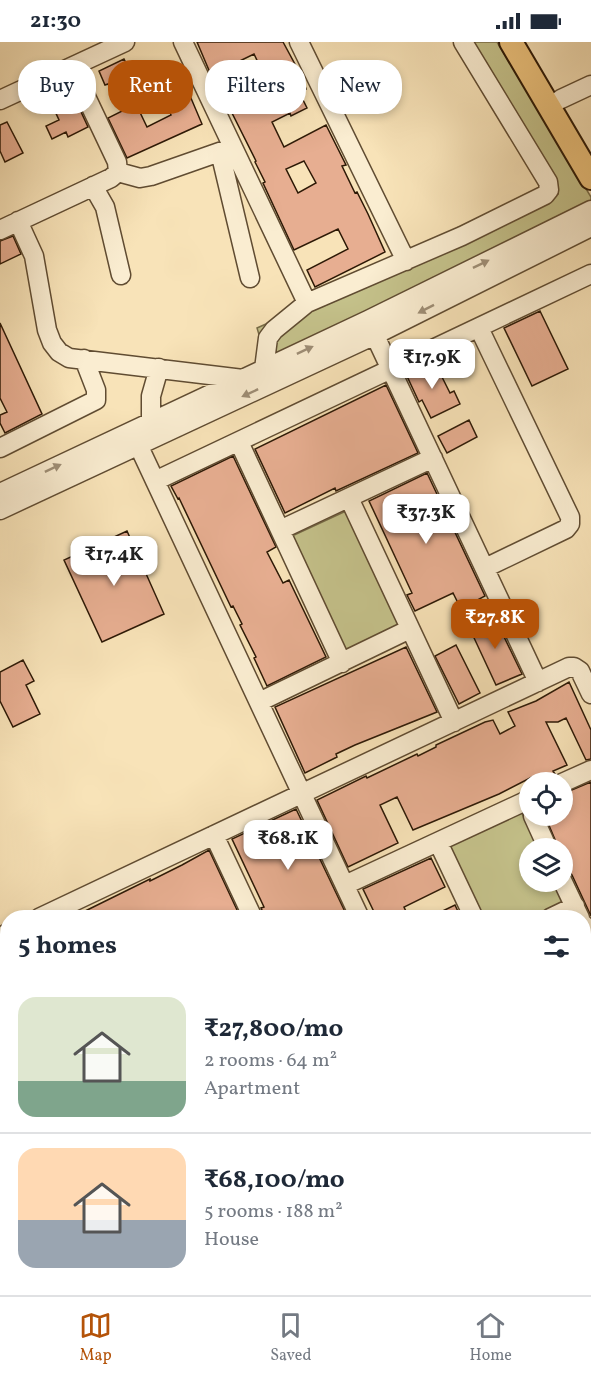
<!DOCTYPE html>
<meta charset="utf-8">
<style>
body{margin:0;font-family:Vollkorn,serif;background:#f2f2f3;color:#1f2937;height:100vh;display:flex;flex-direction:column;font-size:22px;white-space:nowrap}
*{box-sizing:border-box;margin:0}
p{font-size:20px;color:#747a83}
.icon{flex:none;width:33px;height:33px;fill:none;stroke:currentColor;stroke-width:2;stroke-linecap:round;stroke-linejoin:round}
.map{position:relative;flex:1;overflow:hidden}
.sheet{position:absolute;left:0px;top:868px;width:591px;height:386px;display:flex;flex-direction:column;background:#fff;border-radius:24px 24px 0 0;box-shadow:0 3px 9px #0003}
.sheet>*{flex:none}
.hud{position:absolute;left:18px;top:18px;width:555px;height:54px;display:flex;gap:12px}
.controls{position:absolute;left:519px;top:730px;display:grid;gap:12px}
.controls a{display:grid;place-items:center;width:54px;height:54px;border-radius:50%;background:#fff;box-shadow:0 3px 9px #0003;font-size:30px}
.price{position:absolute;translate:-50% -51px;padding:0 14px;border-radius:12px;background:#fff;color:#222;font-size:20px;line-height:39px;filter:drop-shadow(0 2px 3px #0008)}
.price::after{content:'';position:absolute;left:50%;top:36px;width:18px;height:14px;margin-left:-9px;background:inherit;clip-path:polygon(0 0,100% 0,50% 100%)}
.price.current{background:#b45309;color:#fff}
ul{padding:0;list-style:none}
li{display:flex;align-items:center;gap:18px;height:150px;padding:0 18px}
li+li{border-top:2px solid #e0e1e3}
li span{display:grid;place-items:center;flex:none;width:168px;height:120px;border-radius:18px;color:#555}
li>.icon{margin-inline-start:auto}
span .icon{width:72px;height:72px;fill:#fffc;stroke-width:1}
li b{font-size:26px}
h2{display:flex;justify-content:space-between;align-items:center;height:72px;padding:0 18px;font-size:26px}
.tag{padding:0 21px;border-radius:24px;background:#fff;box-shadow:0 3px 9px #0003;font-size:21px;line-height:54px}
.tag.current{background:#b45309;color:#fff}
.status{display:flex;justify-content:space-between;align-items:center;height:42px;padding:0 30px;background:#fff;direction:ltr}
.status svg{height:16px;fill:currentColor}
.dock{display:flex;justify-content:space-around;align-items:center;height:84px;border-top:2px solid #e0e1e3;background:#fff;font-size:16px;color:#747a83}
.dock a{display:grid;justify-items:center;gap:3px}
.dock .current{color:#b45309}
.map>svg:first-child{display:block}
.green{fill:#c4c18a;stroke:#786d48;stroke-width:1.5}
.building{fill:#e7ae91;stroke:#2d1906;stroke-width:1.5;fill-rule:evenodd}
.lines{fill:none;stroke-linecap:round;stroke-linejoin:round}
.minor-casing{stroke:#604c32;stroke-width:21}
.major-casing{stroke:#2d1906;stroke-width:26}
.minor{stroke:#faedd1;stroke-width:18}
.major{stroke:#ecc27c;stroke-width:22}
.oneway{fill:#9e8e76}
</style>
<div class="status"><b>21:30</b><svg viewBox="0 0 49 12"><path d="M0 12V9h3v3zM5 12V6h3v6zM10 12V3h3v9zM15 12V0h3v12zM26 1h20v11H26zM47 4h2v5h-2z"/></svg></div>
<div class="map">
<svg width="591" height="1253" viewBox="0 0 591 1253">
<rect width="100%" height="100%" fill="#f8e3b8"/>
<filter id="stains"><feTurbulence type="fractalNoise" baseFrequency=".00333" numOctaves="4"/><feColorMatrix values="0 0 0 0 .2 0 0 0 0 .09 0 0 0 0 .02 0 0 0 .5 -.17"/></filter>
<radialGradient id="worn" r=".72"><stop offset=".6" stop-color="#630" stop-opacity="0"/><stop offset="1" stop-color="#630" stop-opacity=".3"/></radialGradient>
<path class="green" d="M469,0h28l94,155v11l-325,150 -9,-30 301,-134z
M346,469l55,116 -54,25 -55,-116z
M521,769l18,38h-9v33h25l10,21 -32,15h-51l-34,-72z"/>
<path class="building" d="M197,0h86l20,37 3,10 -7,3 8,16 -16,8 -1,-3 -18,9 12,25 42,-22 20,40 -4,1 13,27 2,-1 11,22 17,38 -70,35 -8,-17 41,-21 -10,-20 -44,21 -31,-67 2,-1 -10,-20 1,-1 -33,-66 41,-20 -10,-21 -43,21zM304,119l12,22 -18,10 -12,-24z
M124,17l10,19 -23,12 -3,-6 -3,1 -6,-14z
M169,20l3,6 2,-2 11,18 17,40 -75,34 -19,-40 28,-14 11,23 24,-12 -24,-42z
M69,44l19,41 -20,10 -2,-5 -14,7 -6,-13 13,-6 -11,-24z
M7,80l16,31 -18,9 -5,-11v-26z
M13,194l8,18 -21,10v-23z
M540,269l28,58 -36,17 -28,-58z
M0,281l42,91 -37,19 -5,-10v-8l7,-3 -7,-14z
M434,319l16,32 4,-2 6,13 -29,14 -9,-18 -3,2 -13,-28z
M386,343l32,68 -82,38 -1,-3 -50,25 -30,-64z
M469,378l8,17 -30,16 -9,-17z
M233,414l43,91 -9,5 16,31 6,-3 37,77 -59,29 -13,-28 2,-1 -16,-32 2,-1 -9,-18 -2,1 -52,-109 -1,1 -7,-13z
M427,431l58,123 -24,13 -8,-16 -38,18 -8,-16 5,-2 -43,-92z
M127,489l37,83 -62,28 -38,-82z
M493,572l29,60 -26,11 -28,-60z
M456,603l24,48 -21,11 -24,-48z
M406,605l31,65 -82,33 -19,9 1,3 -32,16 -30,-66z
M23,618l11,21 -8,4 14,29 -27,13 -13,-26v-29z
M569,640l22,48v29l-5,1 -20,-42 -8,4h-12l21,43 -14,6 2,3 -19,9 -4,-6 -33,17 -86,36 -16,-33 -17,8 18,38 -50,24 -31,-67 49,-24 1,2 50,-24 1,2 18,-9v-2l49,-23 8,-2 7,14 15,-8 -7,-14 28,-11z
M591,740v134l-19,-41 -10,-15v-11h-3l-14,-33h17v-22z
M296,767l52,109h-82l-5,-10 3,-1 -32,-68z
M209,808l29,62 -14,6h-153l79,-39v2l32,-16z
M431,816l14,29 -41,20 5,11h-32l-14,-29z
M455,863l6,13h-33z"/>
<g class="lines">
<defs>
<path id="minor" d="M183,0l124,261
M299,0l107,219
M72,25l45,95 1,10
M561,57l30,-14
M0,58l125,-58
M220,110l30,126
M118,130l22,6 11,-2 80,-28
M93,144l12,21 16,68
M18,179l16,35 13,74 5,13 7,9 10,6 174,21
M0,188l111,-52 7,-6
M370,283l168,357
M479,286l91,189v7l-4,5 -81,39
M264,327l4,-31 6,-8 33,-27 155,-67 83,-41 4,-5 -1,-8 -85,-140
M151,380v-26l8,-28
M134,394l226,482
M239,400l103,221
M0,406l96,-48v-10l-12,-31
M155,439l436,-207
M0,451l368,-173 223,-110
M349,456l105,224
M0,468l375,-175 216,-108
M280,488l153,-72
M259,660l151,-73
M562,741l29,-13
M533,774l15,33
M214,793l39,83
M438,800l36,76
M562,838l18,38
M345,843l185,-86
M39,876l530,-251h5l6,4 11,23
M550,876l25,-12
M584,883l7,16
M0,895l8,-4
M0,998l8,-4
M0,1036l8,16
M584,1110l7,16
M584,1191l7,-3
M99,1246l3,7
M325,1246l3,7
M427,1246l3,7
M546,1246l3,7
M219,1253l14,-7
M453,1253l13,-7"/>
<path id="major" d="M511,0l80,136"/>
</defs>
<use href="#minor" class="minor-casing"/>
<use href="#major" class="major-casing"/>
<use href="#minor" class="minor"/>
<use href="#major" class="major"/>
</g>
<defs><path id="oneway-solid" d="M-6-.8H1V-3.2L6.5 0L1 3.2V.8H-6Z" transform="scale(1.5)"/></defs>
<g class="oneway">
<use href="#oneway-solid" transform="translate(481 222) rotate(-26)"/>
<use href="#oneway-solid" transform="translate(426 267) rotate(153)"/>
<use href="#oneway-solid" transform="translate(305 308) rotate(-25)"/>
<use href="#oneway-solid" transform="translate(250 351) rotate(155)"/>
<use href="#oneway-solid" transform="translate(53 426) rotate(-25)"/>
</g>
<rect width="100%" height="100%" filter="url(#stains)"/>
<rect width="100%" height="100%" fill="url(#worn)"/>
</svg>
<div class="controls">
<a><svg class="icon" aria-label="locate" viewBox="0 0 24 24"><circle cx="12" cy="12" r="6"/><path d="M12 2v4M12 18v4M2 12h4M18 12h4"/></svg></a>
<a><svg class="icon" aria-label="layers" viewBox="0 0 24 24"><path d="M12 4l9 5-9 5-9-5zM3 14l9 5 9-5"/></svg></a>
</div>
<b class="price" style="left:432px;top:348px">₹17.9K</b>
<b class="price" style="left:426px;top:503px">₹37.3K</b>
<b class="price" style="left:114px;top:545px">₹17.4K</b>
<b class="price current" style="left:495px;top:608px">₹27.8K</b>
<b class="price" style="left:288px;top:829px">₹68.1K</b>
<div class="hud">
<a class="tag">Buy</a>
<a class="tag current">Rent</a>
<a class="tag">Filters</a>
<a class="tag">New</a>
</div>
<section class="sheet">
<h2>5 homes<svg class="icon" aria-label="filters" viewBox="0 0 24 24"><path d="M4 7h16M4 17h16"/><circle cx="9" cy="7" r="2"/><circle cx="15" cy="17" r="2"/></svg></h2>
<ul>
<li><span style="background:linear-gradient(#dfe7d0 70%,#7fa58c 0)"><svg class="icon" aria-label="home" viewBox="0 0 24 24"><path d="M3 11l9-7 9 7M6 9v11h12V9"/></svg></span><div><b>₹27,800/mo</b><p>2 rooms · 64 m²</p><p>Apartment</p></div></li>
<li><span style="background:linear-gradient(#ffd9b3 60%,#9aa5b1 0)"><svg class="icon" aria-label="home" viewBox="0 0 24 24"><path d="M3 11l9-7 9 7M6 9v11h12V9"/></svg></span><div><b>₹68,100/mo</b><p>5 rooms · 188 m²</p><p>House</p></div></li>
</ul>
</section>
</div>
<nav class="dock">
<a class="current"><svg class="icon" aria-label="map" viewBox="0 0 24 24"><path d="M3 6l6-2 6 2 6-2v14l-6 2-6-2-6 2zM9 4v14M15 6v14"/></svg>Map</a>
<a><svg class="icon" aria-label="saved" viewBox="0 0 24 24"><path d="M7 4h10v16l-5-4-5 4z"/></svg>Saved</a>
<a><svg class="icon" aria-label="home" viewBox="0 0 24 24"><path d="M3 11l9-7 9 7M6 9v11h12V9"/></svg>Home</a>
</nav>
